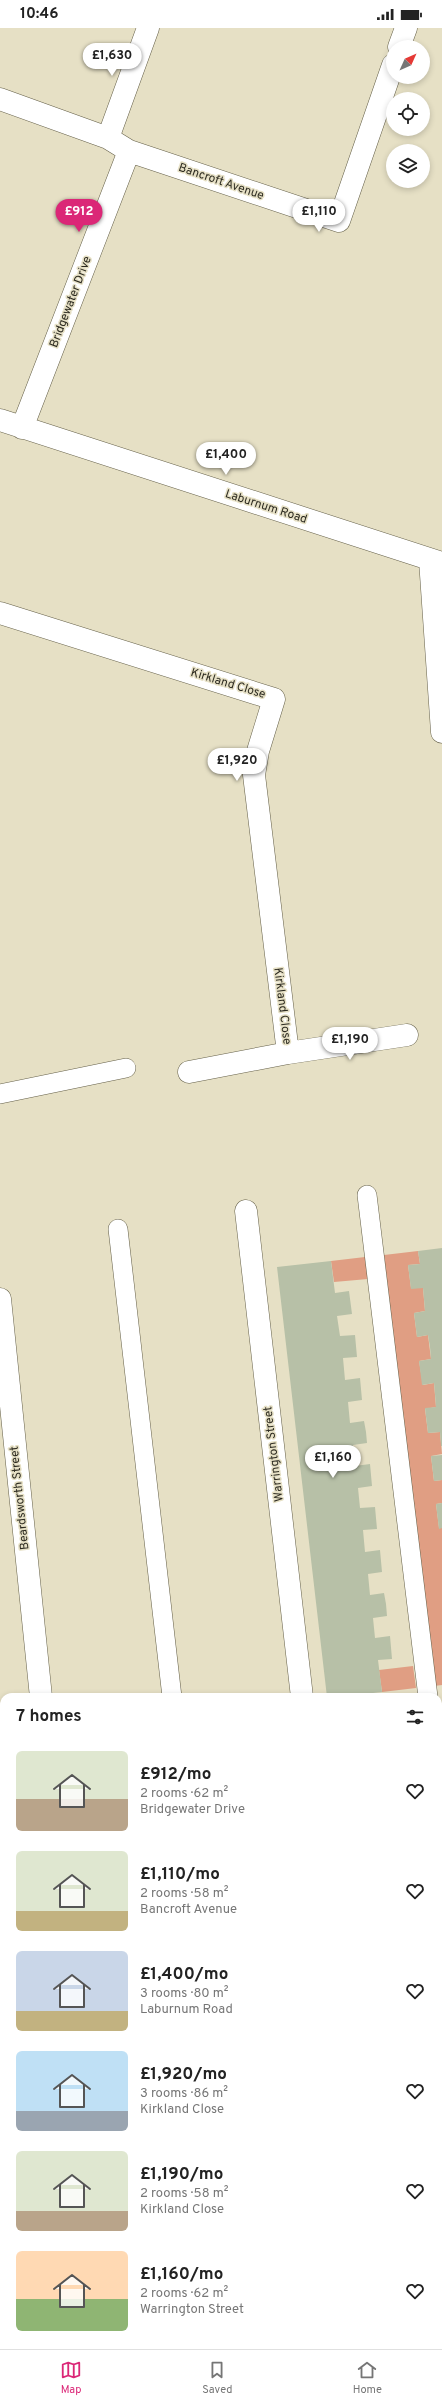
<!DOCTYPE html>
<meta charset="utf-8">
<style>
body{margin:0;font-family:Overpass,sans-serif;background:#f2f2f2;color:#222;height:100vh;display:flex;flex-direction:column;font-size:15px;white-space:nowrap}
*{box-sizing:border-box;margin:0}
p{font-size:13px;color:#767676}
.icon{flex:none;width:22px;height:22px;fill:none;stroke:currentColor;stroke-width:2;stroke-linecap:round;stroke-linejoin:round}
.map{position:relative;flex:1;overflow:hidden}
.panel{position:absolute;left:0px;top:1665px;width:442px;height:656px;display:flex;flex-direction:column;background:#fff;border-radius:12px 12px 0 0;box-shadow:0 2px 6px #0003}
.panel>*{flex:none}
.needle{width:26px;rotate:45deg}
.fabs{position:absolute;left:386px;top:12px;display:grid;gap:8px}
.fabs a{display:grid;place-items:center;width:44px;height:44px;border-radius:50%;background:#fff;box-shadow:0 2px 6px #0003;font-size:20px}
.price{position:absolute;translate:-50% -34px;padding:0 9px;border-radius:14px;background:#fff;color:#222;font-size:13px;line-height:26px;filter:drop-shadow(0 1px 2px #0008)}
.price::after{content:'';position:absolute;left:50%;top:24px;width:12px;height:9px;margin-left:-6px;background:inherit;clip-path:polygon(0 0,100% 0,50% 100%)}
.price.selected{background:#db2777;color:#fff}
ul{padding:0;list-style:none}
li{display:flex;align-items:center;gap:12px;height:100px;padding:0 16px}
li span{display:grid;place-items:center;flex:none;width:112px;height:80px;border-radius:6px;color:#555}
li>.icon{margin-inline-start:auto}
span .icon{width:48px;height:48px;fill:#fffc;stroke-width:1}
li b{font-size:17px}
h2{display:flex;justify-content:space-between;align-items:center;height:48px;padding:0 16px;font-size:17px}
.status{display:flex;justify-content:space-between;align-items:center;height:28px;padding:0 20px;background:#fff;direction:ltr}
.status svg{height:11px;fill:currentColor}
.tab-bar{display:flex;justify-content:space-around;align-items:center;height:56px;border-top:1px solid #e0e0e0;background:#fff;font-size:11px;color:#767676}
.tab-bar a{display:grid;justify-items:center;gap:2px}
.tab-bar .selected{color:#db2777}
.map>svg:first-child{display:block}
.green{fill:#e09e83}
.building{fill:#b7c0a7}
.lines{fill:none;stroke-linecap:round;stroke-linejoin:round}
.service-casing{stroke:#656049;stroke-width:20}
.minor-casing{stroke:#656049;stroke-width:23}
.service{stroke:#fff;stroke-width:19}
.minor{stroke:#fff;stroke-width:22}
.labels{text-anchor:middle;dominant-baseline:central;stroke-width:3;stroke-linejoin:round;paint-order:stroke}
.street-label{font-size:12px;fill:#2d2b21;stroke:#e6e0c5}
</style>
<div class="status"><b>10:46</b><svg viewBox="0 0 49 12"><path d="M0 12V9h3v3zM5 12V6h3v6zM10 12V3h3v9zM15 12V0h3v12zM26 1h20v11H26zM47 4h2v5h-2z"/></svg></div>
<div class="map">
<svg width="442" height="2321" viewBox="0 0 442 2321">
<rect width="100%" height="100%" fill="#e6e0c5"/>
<path class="green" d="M418,1223l2,13 -12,1 3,23h12l2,23 -11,2 3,24 11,-2 3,24 -12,2 4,24 11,-2 2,24 -11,2 3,24 12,-1 2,22 -11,2 3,25 8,-1v23l-6,1 3,24h3v157l-8,1 -50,-431z
M365,1229l3,22 -34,3 -3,-21z
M413,1638l3,22 -34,4 -3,-22z"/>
<path class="building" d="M442,1220v198h-1l-1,-14 -12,1 -3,-25 11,-1 -1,-13 -1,-11 -12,2 -3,-24 12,-2 -1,-12 -2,-12 -11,2 -3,-24 11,-2 -1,-12 -1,-11 -12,1 -3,-24 12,-1 -2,-13z
M331,1233l4,32 14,-2 3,23 -15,2 3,20 15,-1 2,22 -14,1 2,22 15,-2 2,22 -14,2 2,21 14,-2 2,11 1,11 -14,2 2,21 15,-2 2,22 -14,2 2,20 15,-1 2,22 -14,1 2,22 15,-2 2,22 -14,2 2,21 14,-2 2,11 1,12 -14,2 2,20 15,-2 2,23 -14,1 4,32 -45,5h-10l-50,-430z
M442,1427v25l-8,1 -3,-25z
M442,1475v25l-3,1 -3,-25z
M438,2038l3,13h-3z
M438,2060h4v13l-4,1z
M442,2082v15l-4,1v-15z
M442,2105v14h-4v-13z
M438,2128h4v13l-4,1z
M442,2149v14h-2l1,11h-3v-24z"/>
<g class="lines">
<defs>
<path id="service" d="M0,1066l126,-26
M367,1167l61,502
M118,1201l54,468
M438,1758l4,35
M0,1852h4
M438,2185l4,-1"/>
<path id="minor" d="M399,19l7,-19
M0,71l108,39 21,13 -107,277
M108,110l40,-110
M129,123l210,70 54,-156
M0,392l442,143
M430,532l12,172
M0,585l274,86 -16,52 -4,24 34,278 -99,19
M288,1025l119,-18
M246,1183l56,486
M0,1271l41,398
M438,1691l4,-1
M0,1751h4
M0,2215l4,-1
M119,2317v4
M374,2317v4"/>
</defs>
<use href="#service" class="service-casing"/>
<use href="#minor" class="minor-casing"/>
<use href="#service" class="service"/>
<use href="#minor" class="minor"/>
</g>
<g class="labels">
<g class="street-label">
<text transform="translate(221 154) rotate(19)">Bancroft Avenue</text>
<text transform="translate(71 274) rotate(-69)">Bridgewater Drive</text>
<text transform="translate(266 479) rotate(18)">Laburnum Road</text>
<text transform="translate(228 656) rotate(17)">Kirkland Close</text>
<text transform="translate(282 978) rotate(83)">Kirkland Close</text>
<text transform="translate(274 1426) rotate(-97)">Warrington Street</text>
<text transform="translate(20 1470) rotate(-96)">Beardsworth Street</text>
</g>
</g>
</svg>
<div class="fabs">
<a><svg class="needle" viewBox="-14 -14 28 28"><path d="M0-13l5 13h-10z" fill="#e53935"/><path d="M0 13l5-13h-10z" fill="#767676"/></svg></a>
<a><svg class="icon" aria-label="locate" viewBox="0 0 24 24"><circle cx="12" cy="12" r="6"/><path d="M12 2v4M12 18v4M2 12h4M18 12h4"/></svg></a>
<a><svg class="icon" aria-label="layers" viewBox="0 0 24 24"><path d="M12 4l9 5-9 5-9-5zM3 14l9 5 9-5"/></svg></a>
</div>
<b class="price" style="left:112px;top:49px">£1,630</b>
<b class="price selected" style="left:79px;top:205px">£912</b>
<b class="price" style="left:319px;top:205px">£1,110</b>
<b class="price" style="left:226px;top:448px">£1,400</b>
<b class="price" style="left:237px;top:754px">£1,920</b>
<b class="price" style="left:350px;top:1033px">£1,190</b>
<b class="price" style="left:333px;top:1451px">£1,160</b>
<section class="panel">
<h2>7 homes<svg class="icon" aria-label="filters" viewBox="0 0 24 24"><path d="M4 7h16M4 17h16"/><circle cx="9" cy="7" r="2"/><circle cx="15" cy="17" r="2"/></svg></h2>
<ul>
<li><span style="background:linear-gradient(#dfe7d0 60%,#b9a48a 0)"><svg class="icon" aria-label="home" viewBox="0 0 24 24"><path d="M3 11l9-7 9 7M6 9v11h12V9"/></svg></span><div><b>£912/mo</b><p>2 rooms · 62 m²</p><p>Bridgewater Drive</p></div><svg class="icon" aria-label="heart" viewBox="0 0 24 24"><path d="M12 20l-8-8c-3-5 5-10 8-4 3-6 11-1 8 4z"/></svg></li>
<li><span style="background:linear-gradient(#dfe7d0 75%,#c2b280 0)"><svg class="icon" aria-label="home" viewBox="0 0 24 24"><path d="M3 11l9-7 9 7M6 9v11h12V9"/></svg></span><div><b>£1,110/mo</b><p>2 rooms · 58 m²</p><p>Bancroft Avenue</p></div><svg class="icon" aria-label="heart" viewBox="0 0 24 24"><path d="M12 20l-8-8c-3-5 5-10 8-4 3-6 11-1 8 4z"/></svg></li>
<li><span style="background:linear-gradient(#c9d6e8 75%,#c2b280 0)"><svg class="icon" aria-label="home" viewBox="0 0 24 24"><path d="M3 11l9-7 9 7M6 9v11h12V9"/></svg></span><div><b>£1,400/mo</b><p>3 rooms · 80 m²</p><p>Laburnum Road</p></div><svg class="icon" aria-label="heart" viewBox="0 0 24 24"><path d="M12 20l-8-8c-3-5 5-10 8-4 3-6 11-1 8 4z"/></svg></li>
<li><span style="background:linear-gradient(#bfe0f5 75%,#9aa5b1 0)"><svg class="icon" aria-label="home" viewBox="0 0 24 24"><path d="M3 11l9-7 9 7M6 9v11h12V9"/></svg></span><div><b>£1,920/mo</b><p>3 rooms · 86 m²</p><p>Kirkland Close</p></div><svg class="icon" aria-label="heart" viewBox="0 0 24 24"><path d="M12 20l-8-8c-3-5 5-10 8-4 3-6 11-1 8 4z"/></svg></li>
<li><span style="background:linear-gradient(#dfe7d0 75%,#b9a48a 0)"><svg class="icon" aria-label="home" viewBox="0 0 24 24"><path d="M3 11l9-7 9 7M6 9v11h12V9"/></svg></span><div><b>£1,190/mo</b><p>2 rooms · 58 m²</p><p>Kirkland Close</p></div><svg class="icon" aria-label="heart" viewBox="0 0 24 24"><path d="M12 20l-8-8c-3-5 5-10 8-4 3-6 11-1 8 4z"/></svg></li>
<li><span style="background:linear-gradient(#ffd9b3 60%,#8fb573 0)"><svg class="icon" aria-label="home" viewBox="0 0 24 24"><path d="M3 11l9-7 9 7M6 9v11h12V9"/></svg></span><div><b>£1,160/mo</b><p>2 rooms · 62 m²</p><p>Warrington Street</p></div><svg class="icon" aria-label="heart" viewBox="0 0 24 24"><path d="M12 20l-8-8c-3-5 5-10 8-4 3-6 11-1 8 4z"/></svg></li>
</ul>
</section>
</div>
<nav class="tab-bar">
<a class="selected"><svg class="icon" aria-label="map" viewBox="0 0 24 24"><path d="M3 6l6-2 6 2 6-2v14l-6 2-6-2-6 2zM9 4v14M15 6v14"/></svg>Map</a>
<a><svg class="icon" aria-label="saved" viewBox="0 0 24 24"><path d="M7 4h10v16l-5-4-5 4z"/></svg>Saved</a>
<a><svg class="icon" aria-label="home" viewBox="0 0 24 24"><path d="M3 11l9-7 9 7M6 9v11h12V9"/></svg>Home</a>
</nav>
